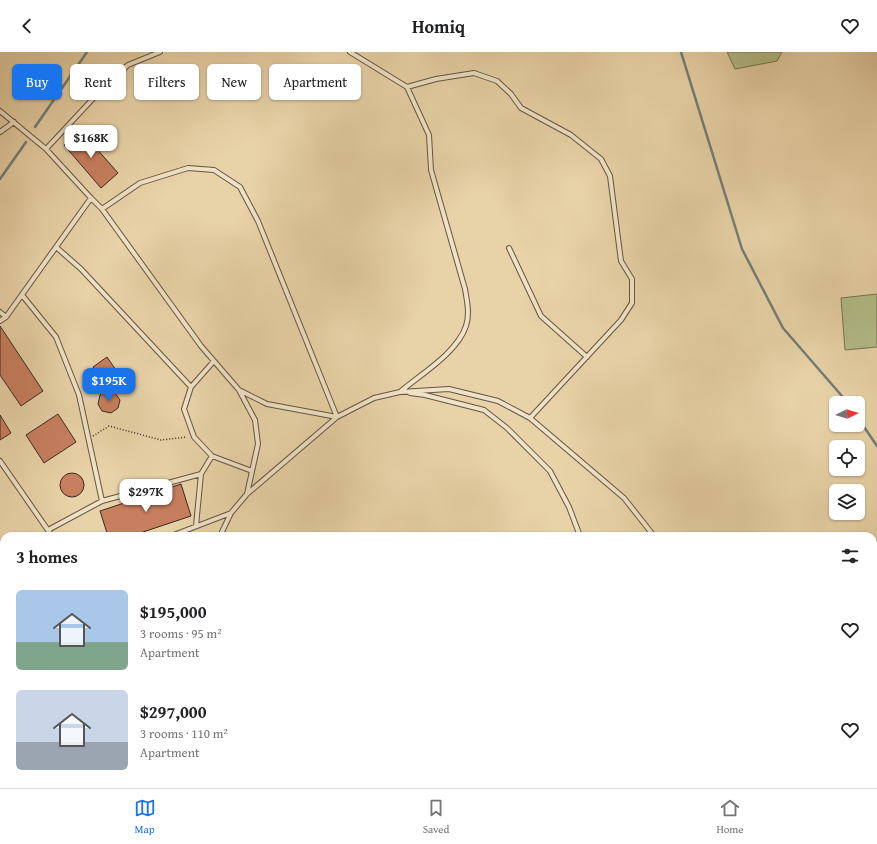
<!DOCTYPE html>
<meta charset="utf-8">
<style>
body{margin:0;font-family:"Gentium Book Plus",serif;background:#f2f2f2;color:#202124;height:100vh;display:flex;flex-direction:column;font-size:15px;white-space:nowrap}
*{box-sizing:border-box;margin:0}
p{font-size:13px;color:#757577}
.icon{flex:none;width:22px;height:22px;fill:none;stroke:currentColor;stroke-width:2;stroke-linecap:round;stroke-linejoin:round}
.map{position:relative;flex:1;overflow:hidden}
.side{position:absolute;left:0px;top:480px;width:877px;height:256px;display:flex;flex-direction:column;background:#fff;border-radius:12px 12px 0 0;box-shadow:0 1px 3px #0004}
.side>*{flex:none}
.hud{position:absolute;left:12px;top:12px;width:400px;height:36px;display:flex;gap:8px}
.needle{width:26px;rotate:85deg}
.controls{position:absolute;left:829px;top:344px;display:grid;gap:8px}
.controls a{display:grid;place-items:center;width:36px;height:36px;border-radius:6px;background:#fff;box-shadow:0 1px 3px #0004;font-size:20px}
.price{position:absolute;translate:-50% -34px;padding:0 9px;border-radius:8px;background:#fff;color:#222;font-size:13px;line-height:26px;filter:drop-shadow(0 1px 2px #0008)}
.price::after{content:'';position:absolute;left:50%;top:24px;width:12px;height:9px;margin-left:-6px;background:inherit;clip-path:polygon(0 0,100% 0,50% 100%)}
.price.active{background:#1a73e8;color:#fff}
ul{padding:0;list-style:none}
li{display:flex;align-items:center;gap:12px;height:100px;padding:0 16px}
li span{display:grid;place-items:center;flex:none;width:112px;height:80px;border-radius:6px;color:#555}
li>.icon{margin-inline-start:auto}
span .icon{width:48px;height:48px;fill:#fffc;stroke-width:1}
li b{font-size:17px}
h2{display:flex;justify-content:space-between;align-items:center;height:48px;padding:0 16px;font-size:17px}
.pill{padding:0 14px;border-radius:6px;background:#fff;box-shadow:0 1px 3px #0004;font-size:14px;line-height:36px}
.pill.active{background:#1a73e8;color:#fff}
header{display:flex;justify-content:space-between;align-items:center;height:52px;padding:0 16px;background:#fff;font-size:18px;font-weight:700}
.menu{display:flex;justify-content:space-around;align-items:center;height:56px;border-top:1px solid #e0e0e0;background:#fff;font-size:11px;color:#757577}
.menu a{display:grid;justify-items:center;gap:2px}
.menu .active{color:#1a73e8}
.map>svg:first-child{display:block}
.green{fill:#b3bd89;stroke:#767456}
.water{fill:#99b6b1;stroke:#727e78}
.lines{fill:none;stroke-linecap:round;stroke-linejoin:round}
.stream{stroke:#727e78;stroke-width:2.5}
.building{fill:#c87f5f;stroke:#382b23}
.lane-casing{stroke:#645544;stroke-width:6}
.path{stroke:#382b23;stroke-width:1.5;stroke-dasharray:1 2;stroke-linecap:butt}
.lane{stroke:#f0e2c6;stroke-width:4}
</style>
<header><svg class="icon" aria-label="back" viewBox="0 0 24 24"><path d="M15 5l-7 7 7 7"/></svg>Homiq<svg class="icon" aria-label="heart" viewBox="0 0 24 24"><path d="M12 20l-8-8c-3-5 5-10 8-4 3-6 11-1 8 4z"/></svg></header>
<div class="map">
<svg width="877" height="736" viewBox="0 0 877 736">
<rect width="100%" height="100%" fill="#e8d2a7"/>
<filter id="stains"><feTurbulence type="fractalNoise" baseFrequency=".005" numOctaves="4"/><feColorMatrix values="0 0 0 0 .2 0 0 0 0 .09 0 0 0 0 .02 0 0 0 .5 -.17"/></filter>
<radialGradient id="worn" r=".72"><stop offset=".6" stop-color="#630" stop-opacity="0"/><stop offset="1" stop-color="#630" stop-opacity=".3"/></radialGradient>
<path class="green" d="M727,0h55l-5,9 -42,8z
M877,242v53l-32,3 -4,-52z"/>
<path class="water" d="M877,663v73h-40l2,-4h34v-61z"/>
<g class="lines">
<path class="stream" d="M681,0l61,197 41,79 65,75
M35,75l52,-75
M0,127l26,-37
M858,366l19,28
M873,547l4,-12
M778,736l2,-4"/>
</g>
<path class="building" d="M81,79l37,42 -17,15 -37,-43z
M0,274l43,65 -22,15 -21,-31z
M107,305l13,19 -15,9 -12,-18z
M107,337l8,4 5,7 -2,8 -7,5 -9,-2 -4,-7 2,-9z
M58,362l18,28 -32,21 -18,-28z
M0,363l11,18 -11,7z
M60 433a12 12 0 1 1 24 0a12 12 0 1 1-24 0Z
M181,432l10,32 -60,20h-23l-8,-25z"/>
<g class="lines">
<defs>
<path id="lane" d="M350,0l57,35
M0,59l46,38 45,49 -85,119
M0,80l14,-10
M46,97l57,-61 25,-23 32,-13
M91,146l11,11 99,137 38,44 28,14 70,13
M102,157l38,-26 48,-15 26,2 26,17 18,34 79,196
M56,195l25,22 110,118
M509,196l32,68 46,41
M22,243l34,42 23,58 23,106 -54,29
M0,260l6,5 -6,4
M214,309l-23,26 -7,22 10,28 18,19 40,15
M239,338l16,30 3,24 -11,50
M400,340c21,-18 57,-39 66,-66 4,-12 1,-25 -1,-37l-34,-119 -2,-35 -22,-48 29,-8 38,-6 23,8 14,13 10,14 50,27 30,24 9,17 11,85 11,18v24l-11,17 -91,98
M410,341l15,2 59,15 23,18 43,43 19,36 11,29
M0,409l52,75
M102,449l99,-27 11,-18
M196,474l5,-52
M171,484l60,-23
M220,484l11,-23 16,-19 90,-77 37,-19 26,-6 49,-3 49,12 32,17 94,80 30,38
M873,586l4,-8
M0,673l4,-2
M0,691l4,-7
M165,732l4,4
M467,732l2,4
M492,732v4
M268,733l10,3
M32,736l1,-4
M131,736l4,-4
M289,736l5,-4
M795,736l2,-4"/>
</defs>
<use href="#lane" class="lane-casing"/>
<path class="path" d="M93,384l16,-10 52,14 26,-3
M873,626l4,-8
M820,736l2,-4"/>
<use href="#lane" class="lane"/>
</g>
<rect width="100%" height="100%" filter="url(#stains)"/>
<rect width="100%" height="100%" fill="url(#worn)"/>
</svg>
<div class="controls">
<a><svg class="needle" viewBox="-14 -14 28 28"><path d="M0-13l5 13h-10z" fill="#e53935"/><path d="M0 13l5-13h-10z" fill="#757577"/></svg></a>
<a><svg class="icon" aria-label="locate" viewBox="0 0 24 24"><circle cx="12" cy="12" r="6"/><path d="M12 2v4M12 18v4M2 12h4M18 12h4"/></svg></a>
<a><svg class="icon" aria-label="layers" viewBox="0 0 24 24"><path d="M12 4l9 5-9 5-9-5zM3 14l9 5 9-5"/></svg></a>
</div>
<b class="price" style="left:91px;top:107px">$168K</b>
<b class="price active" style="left:109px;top:350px">$195K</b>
<b class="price" style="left:146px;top:461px">$297K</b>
<div class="hud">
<a class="pill active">Buy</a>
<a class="pill">Rent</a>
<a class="pill">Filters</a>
<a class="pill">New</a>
<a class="pill">Apartment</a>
</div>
<section class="side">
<h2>3 homes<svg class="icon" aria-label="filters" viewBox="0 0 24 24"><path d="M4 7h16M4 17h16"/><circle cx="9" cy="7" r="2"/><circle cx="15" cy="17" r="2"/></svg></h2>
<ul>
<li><span style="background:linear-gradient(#a9c7e8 65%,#7fa58c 0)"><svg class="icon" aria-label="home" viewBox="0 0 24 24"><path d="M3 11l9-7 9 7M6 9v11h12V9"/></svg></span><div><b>$195,000</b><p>3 rooms · 95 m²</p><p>Apartment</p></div><svg class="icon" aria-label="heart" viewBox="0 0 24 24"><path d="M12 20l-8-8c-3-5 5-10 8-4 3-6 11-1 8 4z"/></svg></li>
<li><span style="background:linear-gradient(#c9d6e8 65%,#9aa5b1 0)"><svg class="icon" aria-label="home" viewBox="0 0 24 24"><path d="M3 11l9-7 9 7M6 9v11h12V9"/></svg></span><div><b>$297,000</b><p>3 rooms · 110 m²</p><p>Apartment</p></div><svg class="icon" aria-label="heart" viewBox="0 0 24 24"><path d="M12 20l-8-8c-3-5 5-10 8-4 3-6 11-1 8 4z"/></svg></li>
</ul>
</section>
</div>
<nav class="menu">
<a class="active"><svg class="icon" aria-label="map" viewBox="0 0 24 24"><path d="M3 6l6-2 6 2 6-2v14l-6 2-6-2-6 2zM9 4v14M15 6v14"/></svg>Map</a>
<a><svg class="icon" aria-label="saved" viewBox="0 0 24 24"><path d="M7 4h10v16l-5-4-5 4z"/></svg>Saved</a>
<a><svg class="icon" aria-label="home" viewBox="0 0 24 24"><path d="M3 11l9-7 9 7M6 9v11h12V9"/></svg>Home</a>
</nav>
